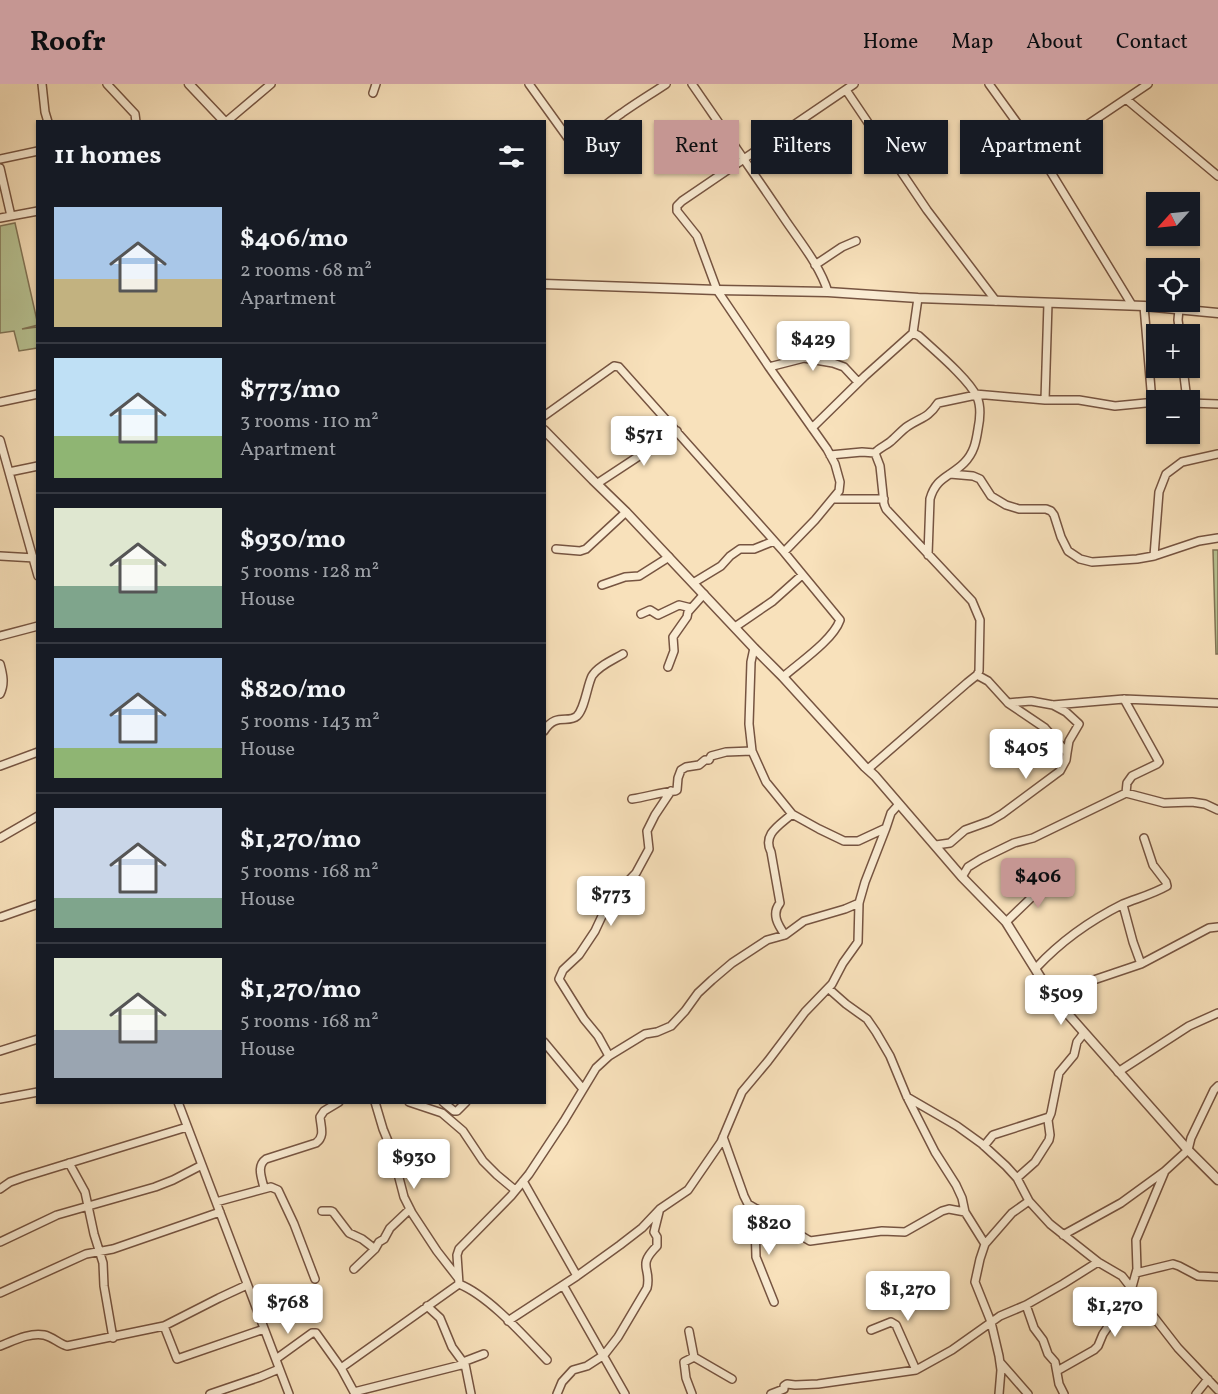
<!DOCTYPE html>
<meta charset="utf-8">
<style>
body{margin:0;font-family:Vollkorn,serif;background:#242831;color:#f1f3f6;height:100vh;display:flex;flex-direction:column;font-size:22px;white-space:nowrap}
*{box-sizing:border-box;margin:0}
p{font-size:20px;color:#9ea1a6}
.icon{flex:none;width:33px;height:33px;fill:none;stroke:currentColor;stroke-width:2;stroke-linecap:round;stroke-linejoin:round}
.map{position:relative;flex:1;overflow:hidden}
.drawer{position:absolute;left:36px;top:36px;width:510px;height:984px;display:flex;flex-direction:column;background:#171b24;border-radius:0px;box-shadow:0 2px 4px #0004}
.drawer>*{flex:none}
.top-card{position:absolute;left:564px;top:36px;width:564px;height:54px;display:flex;gap:12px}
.needle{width:39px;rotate:243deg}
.tools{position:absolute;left:1146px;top:108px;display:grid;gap:12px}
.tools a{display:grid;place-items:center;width:54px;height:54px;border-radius:0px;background:#171b24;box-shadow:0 2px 4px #0004;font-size:30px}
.price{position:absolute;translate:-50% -51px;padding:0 14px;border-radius:6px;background:#fff;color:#222;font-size:20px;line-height:39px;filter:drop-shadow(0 2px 3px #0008)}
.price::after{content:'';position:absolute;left:50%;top:36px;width:18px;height:14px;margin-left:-9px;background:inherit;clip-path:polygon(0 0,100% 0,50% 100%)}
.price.selected{background:#c59692;color:#111}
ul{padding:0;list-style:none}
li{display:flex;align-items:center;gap:18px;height:150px;padding:0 18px}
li+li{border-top:2px solid #363941}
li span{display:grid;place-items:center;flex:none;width:168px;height:120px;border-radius:0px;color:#555}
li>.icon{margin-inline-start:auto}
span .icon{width:72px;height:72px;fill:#fffc;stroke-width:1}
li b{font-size:26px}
h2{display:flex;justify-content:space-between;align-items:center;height:72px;padding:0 18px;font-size:26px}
.chip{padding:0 21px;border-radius:0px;background:#171b24;box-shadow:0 2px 4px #0004;font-size:21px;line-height:54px}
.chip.selected{background:#c59692;color:#111}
header{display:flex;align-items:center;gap:36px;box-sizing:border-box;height:84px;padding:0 30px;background:#c59692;color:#111}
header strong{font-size:28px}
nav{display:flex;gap:33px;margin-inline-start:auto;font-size:21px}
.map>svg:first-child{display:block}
.green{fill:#b8c494;stroke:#817456;stroke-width:1.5}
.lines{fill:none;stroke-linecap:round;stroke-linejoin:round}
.minor-casing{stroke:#765441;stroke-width:10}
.tertiary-casing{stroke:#765441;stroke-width:11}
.minor{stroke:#faecd3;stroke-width:7}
.tertiary{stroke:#faecd3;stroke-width:8}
</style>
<header>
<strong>Roofr</strong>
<nav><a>Home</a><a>Map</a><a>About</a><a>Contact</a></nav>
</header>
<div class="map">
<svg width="1218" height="1310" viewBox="0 0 1218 1310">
<rect width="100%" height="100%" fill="#f8e1bb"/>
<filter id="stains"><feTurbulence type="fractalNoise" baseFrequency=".00333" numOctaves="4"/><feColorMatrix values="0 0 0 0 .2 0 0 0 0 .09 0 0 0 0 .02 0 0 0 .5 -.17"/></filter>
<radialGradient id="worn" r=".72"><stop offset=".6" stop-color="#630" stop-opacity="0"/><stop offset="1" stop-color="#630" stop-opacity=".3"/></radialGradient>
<path class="green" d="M15,139l23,102 -16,4 15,-2v21l-18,3 -5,-20 -14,2v-107z
M1213,466h5v104h-2z"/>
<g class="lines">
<defs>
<path id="minor" d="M42,0l3,28 3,10
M107,0l28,30 1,8
M529,0l41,57 6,4c17,-9 31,-22 46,-32 14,-10 29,-19 44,-29
M692,0c31,45 63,91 94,137 15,22 34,45 42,71
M989,0l52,72 91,149
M846,6l81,120 69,91
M373,9l3,-9
M1126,15l92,77
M226,38l45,-38
M1041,72l107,-72
M0,75l38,-8
M0,84l11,48
M0,134l38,-7
M815,181l27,-18 14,-6
M1144,222l8,96
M1179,225l-1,11 2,14
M913,249l6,3c15,14 50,43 58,61 4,9 3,22 1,32 -2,13 -4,24 -14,34 -14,14 -28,14 -34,36l-2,56
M769,283l35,-9 29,5 11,4 14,15
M1183,284l4,32
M975,310l70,6h34l36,6 41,-4
M1045,316l3,-97
M0,318l38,-8
M1190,319l28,1
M544,332l70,-50 5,1 165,185 56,68c-7,20 -40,42 -57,57
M812,344l53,-52 48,-43 5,-35
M0,356l38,136
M875,369c4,-5 10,-7 15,-11 6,-5 12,-12 18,-16 14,-9 20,-8 30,-23l38,-8
M830,371l32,-3 13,1 5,13 4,38 2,5 86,92 8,19 -1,51 -2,4 -10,8 -99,86
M9,388l29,-6
M950,390l23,2 7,3 11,17 15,9 13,4h27l5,2 3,4 7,22 7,14 12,8 12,3 45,-3 17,-3 45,-15 19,-3
M598,399l79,-52
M833,415h51
M556,465l24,2 6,-2 40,-37
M784,468l31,-32 24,-29 1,-9 -5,-18 -8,-15 -58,-82 -52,-77 -20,-54 -20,-25v-5l5,-5 172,-117
M0,472l35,2
M1154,472l5,-64 7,-18 16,-12 36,-8
M693,499l28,-17 9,-10 10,-7h14l20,-8
M602,501l23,-8 14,-1 30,-19
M641,530l9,-4 8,5 21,-10 12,3
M735,543l38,-26 29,-26
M0,552l38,-10
M754,564l-3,14 -2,62 3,27 14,31 26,32 27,15 25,12h14l28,-13 5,-15 8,-9
M0,580c3,11 5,20 0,30
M668,583l6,-16 -1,-14 14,-20 1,-5 16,-18
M977,591l11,6 20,22 23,-2 22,4 71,-6 94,4
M1124,615l35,63 -2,2 -25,12 -5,7 -1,10
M1053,621l13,7 13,12 -10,17 -2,12
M544,647c12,-19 24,-7 33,-15 8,-8 10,-30 15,-40 6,-10 21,-16 31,-22
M0,682l38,-14
M632,715c15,-2 28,-7 43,-8l2,-1 1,-12 3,-8 5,-3 13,-2 6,-5h4l2,-4 15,-4 26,-1
M0,754l38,-22
M936,761l14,-2 15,-13 25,-9 12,-7 58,-43 6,-11 1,-7 -3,-4 -19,-21 -37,-25
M962,793l6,-10 13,-8 33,-16 19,-5 93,-45 38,10 28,-1 13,2 13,6
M1123,821l10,37 8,22
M1,833l37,-13
M1006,838l27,-26 21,-16
M785,851c-7,-10 -14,-21 -5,-32l-9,-51c-9,-18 9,-27 21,-38
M1036,884c24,-26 55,-48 87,-64 15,-6 30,-10 44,-18l-1,-4 -13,-17 -9,-27
M829,905l17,15 21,15 9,13 14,24 17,41 28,55 21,33 6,13 3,14 20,32 -5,15 -5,23 16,40 8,34 2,14 -2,24
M1052,912l15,-7 74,-25 68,-36 9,-1
M544,958l39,47
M0,967l38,-12
M609,972l-11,-20 -14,-17 -25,-40 4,-9 16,-15 16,-24 14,-30 27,-28 13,-24 -2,-18 8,-16 16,-24
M1118,988l71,-46 29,-13
M907,1013l50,29 25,18 24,22 11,12 12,23 21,23 48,38 24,14 56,72 40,42
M0,1015l38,-7
M178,1018l111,292
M375,1018l8,27 9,22 12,46 8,16 25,38 21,27
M409,1018l33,11 21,18 20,30 14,14 18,15
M443,1018l11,9h3l9,-9
M723,1053l21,59 4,8 62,37 72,-10 23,1 37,-21 7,-2 16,3
M984,1062l9,-11 56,-18
M69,1079l16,29 9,42 9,29 1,23 9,52
M1017,1094l18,-16 14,-22 1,-5 -2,-15 3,-7 8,-40 15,-18 3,-13 7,-9
M523,1097l54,95
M264,1104c-2,-10 -8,-22 2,-29l50,-16c9,-7 5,-15 4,-26l4,-6 15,-9
M0,1105l10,-7 14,-5 163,-50
M216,1118l55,-15 7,3 16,34 21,55
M757,1125l-2,13 1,35 18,45
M322,1127h9l2,1 16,21 13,6 13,10 -21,20
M1063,1151l58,-32 44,-32
M0,1158l57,-27 98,-28 18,-7 29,-15
M985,1160l27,-31 17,-12
M375,1165l4,-7 5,-3 6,-11 20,-19
M1136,1189l37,-9 6,2 19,10 20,1
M459,1200l-2,-29 2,-6 52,-53 18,-22 35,-53 32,-53 13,-12 36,-22 12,-2 14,-6 14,-15 13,-18 14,-13 20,-17 35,-23 18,-5 19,-14 41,-12 14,-6
M459,1200l-118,84 13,24 111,-28 6,30
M459,1200c30,12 65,52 88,76
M563,1201l62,109
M0,1209l86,-39 27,-5 107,-37
M1026,1221l8,23 9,12 5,14 7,8 4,22 5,10
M427,1222l13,12 12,29 11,15 21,-8
M508,1237l69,-45 43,-31 22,-17 18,-19 28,-19 33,-48 21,-50 26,-31 37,-49 27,-28 11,-21 15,-21 1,-39 6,-21 21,-54
M164,1242l13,33 87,-30
M871,1246l20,-8 5,3 20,45
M689,1247l5,26
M0,1262c13,-5 30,-14 44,-11 9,2 15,9 23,11l97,-20 55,-28 28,-13
M276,1275l36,-26h4l25,35
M1000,1278l28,32
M1057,1287l37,-21 4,-4 5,-12 17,-25 12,-22 5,-18 -1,-29 29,-69 23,-21 3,-12 23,-48 4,-4
M210,1310l50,-17 19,-8
M557,1310l5,-12 11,-12 14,-4 17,-11 14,-18 29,-49c5,-21 -11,-21 10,-42v-9l-3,-5 5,-20
M692,1310l-6,-16 -2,-16 10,-5 38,22
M771,1310l13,-5v-3l3,-2 8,1 23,-1 98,-14 36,-20 48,-34 26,-11 37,-21 35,-22
M1196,1310l12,-15"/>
<path id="tertiary" d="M189,0l36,38
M544,200l173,6 111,2 90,6 226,8 74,7
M544,346l49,50 33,32 128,136 29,29 82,90 10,9 87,101 44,45 46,74 136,154 30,30"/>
</defs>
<use href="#minor" class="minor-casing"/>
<use href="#tertiary" class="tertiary-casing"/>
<use href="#minor" class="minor"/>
<use href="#tertiary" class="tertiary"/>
</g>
<rect width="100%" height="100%" filter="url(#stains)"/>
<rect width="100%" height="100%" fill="url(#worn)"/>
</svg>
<div class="tools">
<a><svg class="needle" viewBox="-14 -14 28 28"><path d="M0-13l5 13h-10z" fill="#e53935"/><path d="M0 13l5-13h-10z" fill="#9ea1a6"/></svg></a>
<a><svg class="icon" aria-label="locate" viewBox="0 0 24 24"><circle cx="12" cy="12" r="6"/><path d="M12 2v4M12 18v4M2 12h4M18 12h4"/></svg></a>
<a>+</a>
<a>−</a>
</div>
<b class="price" style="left:813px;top:288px">$429</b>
<b class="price" style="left:644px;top:383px">$571</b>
<b class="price" style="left:1026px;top:696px">$405</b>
<b class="price selected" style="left:1038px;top:825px">$406</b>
<b class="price" style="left:611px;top:843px">$773</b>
<b class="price" style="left:1061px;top:942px">$509</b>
<b class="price" style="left:414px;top:1106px">$930</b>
<b class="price" style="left:769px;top:1172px">$820</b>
<b class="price" style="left:908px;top:1238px">$1,270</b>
<b class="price" style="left:288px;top:1251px">$768</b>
<b class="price" style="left:1115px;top:1254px">$1,270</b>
<div class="top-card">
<a class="chip">Buy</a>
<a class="chip selected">Rent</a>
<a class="chip">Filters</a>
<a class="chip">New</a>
<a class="chip">Apartment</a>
</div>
<section class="drawer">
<h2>11 homes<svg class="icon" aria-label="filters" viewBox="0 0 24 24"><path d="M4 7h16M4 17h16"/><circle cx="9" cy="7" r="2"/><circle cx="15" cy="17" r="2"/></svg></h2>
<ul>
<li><span style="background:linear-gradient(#a9c7e8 60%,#c2b280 0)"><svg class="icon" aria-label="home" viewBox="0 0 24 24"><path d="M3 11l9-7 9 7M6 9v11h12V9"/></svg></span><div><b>$406/mo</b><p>2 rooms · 68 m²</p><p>Apartment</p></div></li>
<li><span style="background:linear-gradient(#bfe0f5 65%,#8fb573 0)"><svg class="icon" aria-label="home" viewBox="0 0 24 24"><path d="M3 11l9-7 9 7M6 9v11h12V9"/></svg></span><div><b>$773/mo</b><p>3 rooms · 110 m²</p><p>Apartment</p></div></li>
<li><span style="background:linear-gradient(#dfe7d0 65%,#7fa58c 0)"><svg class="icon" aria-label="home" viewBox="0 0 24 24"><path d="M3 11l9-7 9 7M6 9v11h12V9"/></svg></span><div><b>$930/mo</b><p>5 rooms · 128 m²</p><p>House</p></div></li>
<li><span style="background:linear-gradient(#a9c7e8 75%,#8fb573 0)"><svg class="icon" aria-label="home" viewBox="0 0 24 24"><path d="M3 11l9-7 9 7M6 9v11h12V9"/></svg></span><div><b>$820/mo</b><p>5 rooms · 143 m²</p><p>House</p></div></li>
<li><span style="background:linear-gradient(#c9d6e8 75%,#7fa58c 0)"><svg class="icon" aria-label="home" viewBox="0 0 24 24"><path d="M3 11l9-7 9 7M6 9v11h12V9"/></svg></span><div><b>$1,270/mo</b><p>5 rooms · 168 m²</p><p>House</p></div></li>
<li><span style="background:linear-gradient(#dfe7d0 60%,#9aa5b1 0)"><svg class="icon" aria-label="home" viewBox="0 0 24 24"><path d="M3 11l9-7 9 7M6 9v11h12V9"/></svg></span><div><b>$1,270/mo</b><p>5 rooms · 168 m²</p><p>House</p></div></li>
</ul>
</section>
</div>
